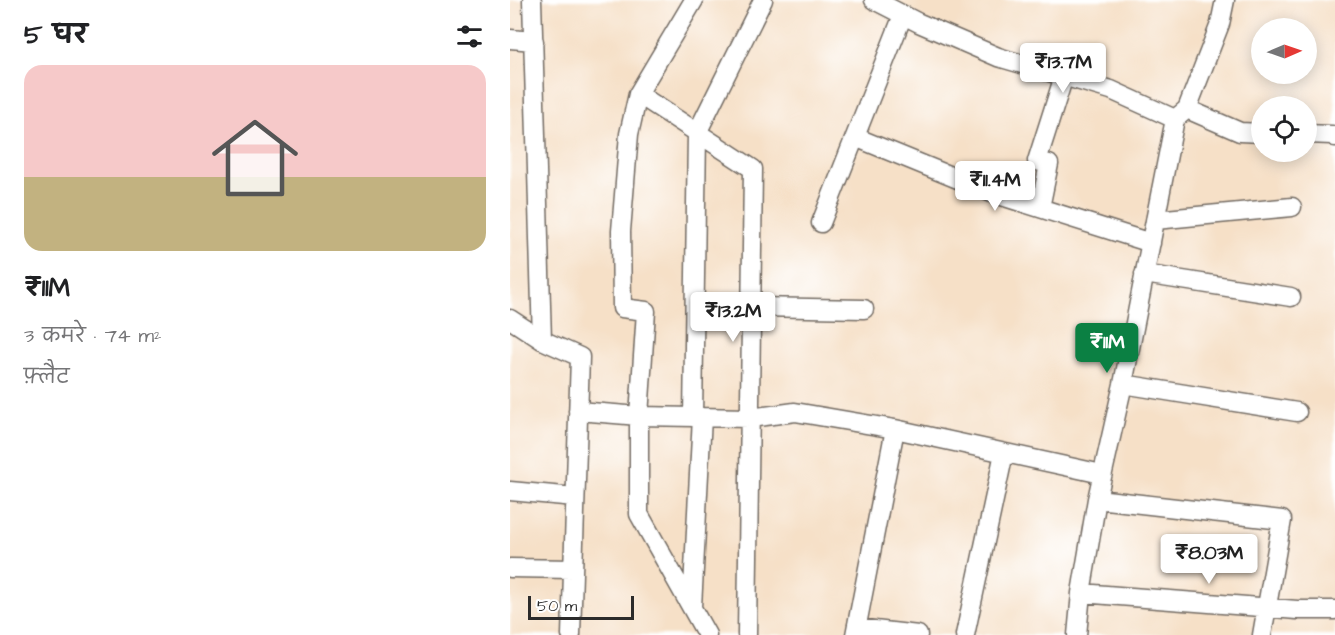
<!DOCTYPE html>
<html lang="hi">
<meta charset="utf-8">
<style>
body{margin:0;font-family:"Architects Daughter","Playpen Sans Deva",sans-serif;background:#f6f6f6;color:#202124;height:100vh;display:flex;flex-direction:column;font-size:22px;white-space:nowrap}
*{box-sizing:border-box;margin:0}
p{font-size:20px;color:#757577}
.icon{flex:none;width:33px;height:33px;fill:none;stroke:currentColor;stroke-width:2;stroke-linecap:round;stroke-linejoin:round}
.map{position:relative;flex:1;overflow:hidden}
.details{display:flex;flex-direction:column;background:#fff;width:510px}
.details>*{flex:none}
.needle{width:39px;rotate:88deg}
.buttons{position:absolute;left:741px;top:18px;display:grid;gap:12px}
.buttons a{display:grid;place-items:center;width:66px;height:66px;border-radius:50%;background:#fff;box-shadow:0 3px 15px #0003;font-size:30px}
.scale{position:absolute;left:18px;bottom:15px;width:106px;box-sizing:border-box;padding-left:6px;border:3px solid #2b2b2b;border-top:0;font-size:16px;line-height:21px;white-space:nowrap;color:#2b2b2b;-webkit-text-stroke:4px #fff;paint-order:stroke}
.price{position:absolute;translate:-50% -51px;padding:0 14px;border-radius:6px;background:#fff;color:#222;font-size:20px;line-height:39px;filter:drop-shadow(0 2px 3px #0008)}
.price::after{content:'';position:absolute;left:50%;top:36px;width:18px;height:14px;margin-left:-9px;background:inherit;clip-path:polygon(0 0,100% 0,50% 100%)}
.price.active{background:#0b8043;color:#fff}
ul{padding:0;list-style:none}
li{display:grid;align-content:center;gap:12px;height:318px;padding:0 24px}
li+li{border-top:2px solid #e0e0e0}
li span{display:grid;place-items:center;height:186px;border-radius:18px;color:#555}
li>.icon{margin-inline-start:auto}
span .icon{width:108px;height:108px;fill:#fffc;stroke-width:1}
li b{font-size:26px}
h2{display:flex;justify-content:space-between;align-items:center;height:72px;padding:0 24px;font-size:26px}
main{display:flex;flex:1;min-height:0}
.map>svg:first-child{display:block}
.lines{fill:none;stroke-linecap:round;stroke-linejoin:round}
.minor-casing{stroke:#726a62;stroke-width:21}
.minor{stroke:#fff;stroke-width:18}
</style>
<main>
<section class="details">
<h2>5 घर<svg class="icon" aria-label="filters" viewBox="0 0 24 24"><path d="M4 7h16M4 17h16"/><circle cx="9" cy="7" r="2"/><circle cx="15" cy="17" r="2"/></svg></h2>
<ul>
<li><span style="background:linear-gradient(#f6c9c9 60%,#c2b280 0)"><svg class="icon" aria-label="home" viewBox="0 0 24 24"><path d="M3 11l9-7 9 7M6 9v11h12V9"/></svg></span><div><b>₹11M</b><p>3 कमरे · 74 m²</p><p>फ़्लैट</p></div></li>
</ul>
</section>
<div class="map">
<svg width="825" height="635" viewBox="0 0 825 635">
<rect width="100%" height="100%" fill="#fff"/>
<filter id="ink" filterUnits="userSpaceOnUse"><feTurbulence type="fractalNoise" baseFrequency=".0167" numOctaves="2"/><feDisplacementMap in="SourceGraphic" scale="12" xChannelSelector="R" yChannelSelector="G"/><feConvolveMatrix kernelMatrix="1 2 1 2 8 2 1 2 1" color-interpolation-filters="sRGB"/></filter>
<filter id="wash" filterUnits="userSpaceOnUse"><feTurbulence type="fractalNoise" baseFrequency=".008" numOctaves="4" result="noise"/><feDisplacementMap in="SourceGraphic" scale="24" xChannelSelector="R" yChannelSelector="G"/><feGaussianBlur stdDeviation="1.35" result="paint"/><feColorMatrix in="noise" values="0 0 0 0 0 0 0 0 0 0 0 0 0 0 0 0 0 1.4 0 .05"/><feComposite in="paint" operator="in"/></filter>
<g filter="url(#wash)">
<rect width="100%" height="100%" fill="#f6e0c7"/>
</g>
<g filter="url(#ink)">
<g class="lines">
<defs>
<path id="minor" d="M22,0l10,340
M184,0l-56,94 -9,40 -8,97 1,77 24,3 -7,105v98l68,121
M364,0l45,23 79,34 113,33 64,29 12,-10 53,23 22,1
M0,39l24,2
M128,94l115,75 -6,466
M677,109l33,-85 5,-24
M796,134l26,1 3,2
M345,137l137,56 159,50
M530,208l9,-44 -12,-3 27,-85
M645,220l137,-13
M311,223l82,-208
M634,274l147,23
M241,307l113,2
M0,319l32,21 38,17 -9,278
M613,384l174,28
M68,411l61,5 111,2 45,-6 100,17 207,45
M183,417l4,-284 66,-133
M0,491l65,6
M587,499l185,21 -20,115
M0,568l63,1
M571,593l216,17h38
M182,607l10,-190
M347,628l61,7
M345,635l40,-206
M455,635l39,-182
M567,635l4,-42 16,-94 26,-115 52,-265"/>
</defs>
<use href="#minor" class="minor-casing"/>
<use href="#minor" class="minor"/>
</g>
</g>
</svg>
<div class="buttons">
<a><svg class="needle" viewBox="-14 -14 28 28"><path d="M0-13l5 13h-10z" fill="#e53935"/><path d="M0 13l5-13h-10z" fill="#757577"/></svg></a>
<a><svg class="icon" aria-label="locate" viewBox="0 0 24 24"><circle cx="12" cy="12" r="6"/><path d="M12 2v4M12 18v4M2 12h4M18 12h4"/></svg></a>
</div>
<div class="scale">50 m</div>
<b class="price" style="left:553px;top:94px">₹13.7M</b>
<b class="price" style="left:485px;top:212px">₹11.4M</b>
<b class="price" style="left:223px;top:343px">₹13.2M</b>
<b class="price active" style="left:597px;top:374px">₹11M</b>
<b class="price" style="left:699px;top:585px">₹8.03M</b>
</div>
</main>
